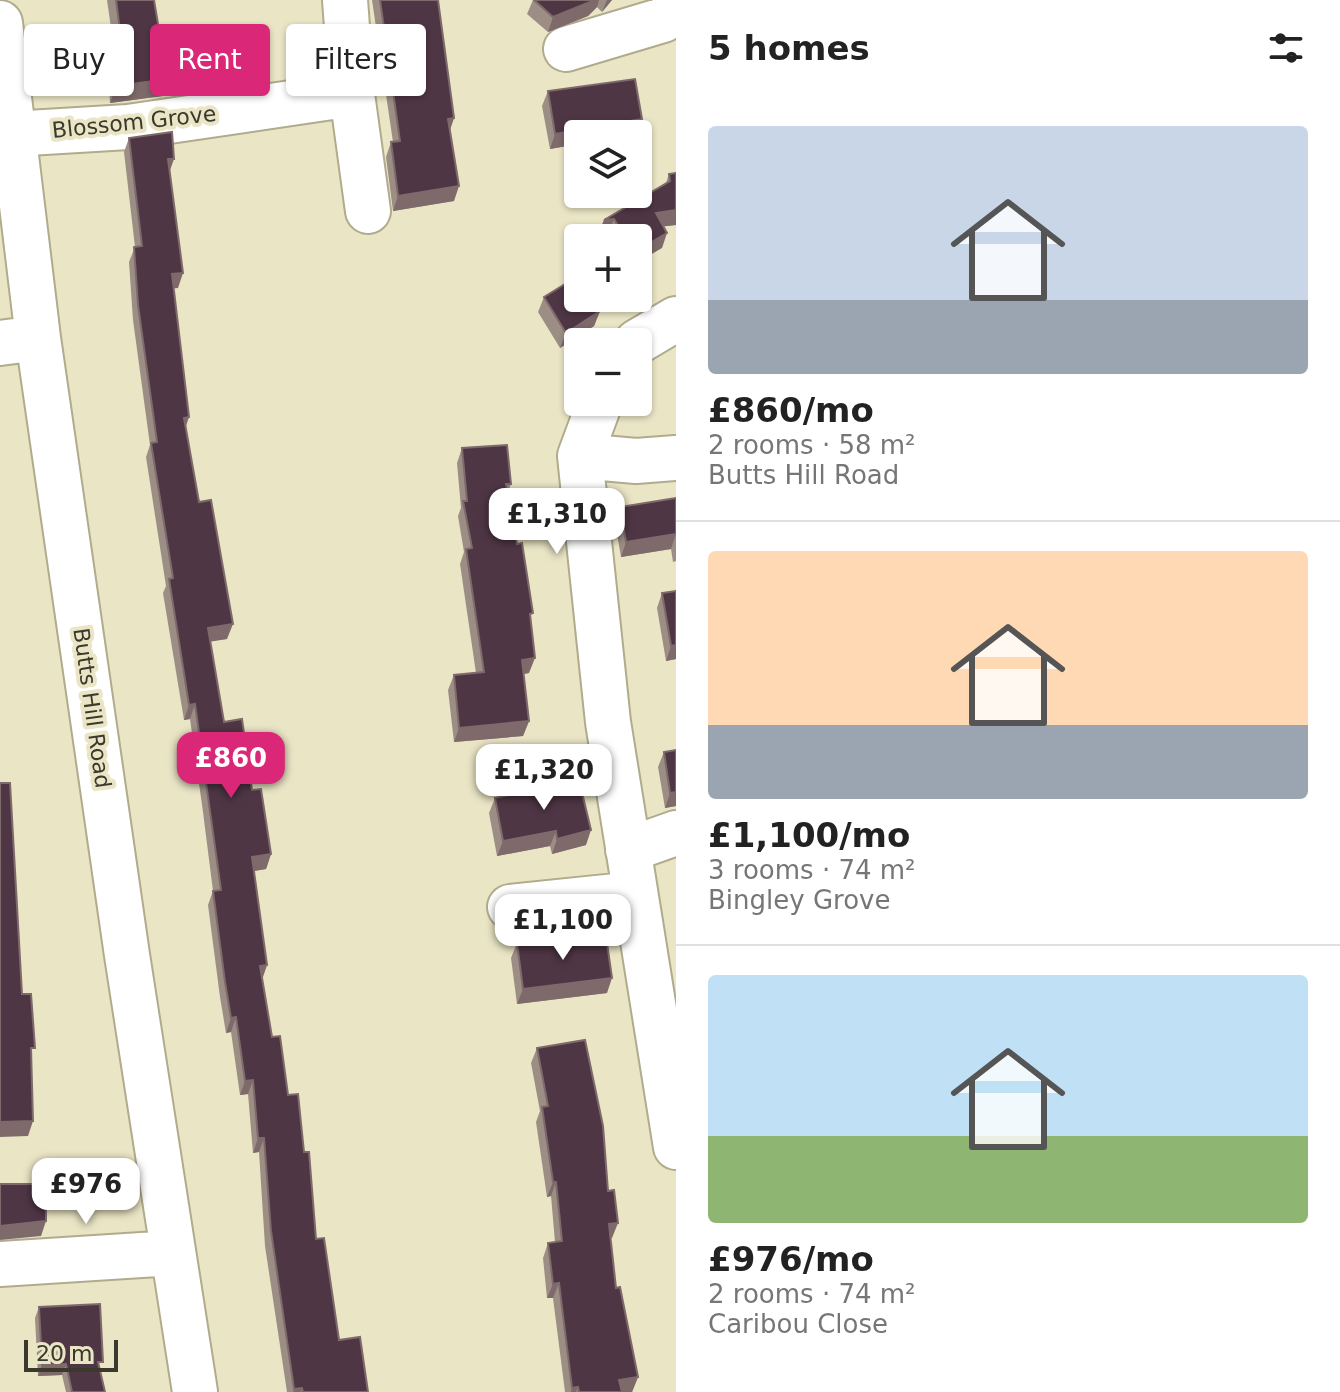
<!DOCTYPE html>
<meta charset="utf-8">
<style>
body{margin:0;font-family:"DejaVu Sans",sans-serif;background:#f2f2f2;color:#222;height:100vh;display:flex;flex-direction:column;font-size:30px;white-space:nowrap}
*{box-sizing:border-box;margin:0}
p{font-size:26px;color:#767676}
.icon{flex:none;width:44px;height:44px;fill:none;stroke:currentColor;stroke-width:2;stroke-linecap:round;stroke-linejoin:round}
.map{position:relative;flex:1;overflow:hidden}
.details{display:flex;flex-direction:column;background:#fff;width:664px}
.details>*{flex:none}
.banner{position:absolute;left:24px;top:24px;width:532px;height:72px;display:flex;gap:16px}
.tools{position:absolute;left:564px;top:120px;display:grid;gap:16px}
.tools a{display:grid;place-items:center;width:88px;height:88px;border-radius:8px;background:#fff;box-shadow:0 2px 6px #0004;font-size:40px}
.scale{position:absolute;left:24px;bottom:20px;width:94px;box-sizing:border-box;padding-left:8px;border:4px solid #3b392d;border-top:0;font-size:22px;line-height:28px;white-space:nowrap;color:#3b392d;-webkit-text-stroke:6px #eae5c5;paint-order:stroke}
.price{position:absolute;translate:-50% -68px;padding:0 18px;border-radius:16px;background:#fff;color:#222;font-size:26px;line-height:52px;filter:drop-shadow(0 2px 4px #0008)}
.price::after{content:'';position:absolute;left:50%;top:48px;width:24px;height:18px;margin-left:-12px;background:inherit;clip-path:polygon(0 0,100% 0,50% 100%)}
.price.selected{background:#db2777;color:#fff}
ul{padding:0;list-style:none}
li{display:grid;align-content:center;gap:16px;height:424px;padding:0 32px}
li+li{border-top:2px solid #e0e0e0}
li span{display:grid;place-items:center;height:248px;border-radius:8px;color:#555}
li>.icon{margin-inline-start:auto}
span .icon{width:144px;height:144px;fill:#fffc;stroke-width:1}
li b{font-size:34px}
h2{display:flex;justify-content:space-between;align-items:center;height:96px;padding:0 32px;font-size:34px}
.pill{padding:0 28px;border-radius:8px;background:#fff;box-shadow:0 2px 6px #0004;font-size:28px;line-height:72px}
.pill.selected{background:#db2777;color:#fff}
main{display:flex;flex:1;min-height:0}
.map>svg:first-child{display:block}
.lines{fill:none;stroke-linecap:round;stroke-linejoin:round}
.minor-casing{stroke:#b1ab8d;stroke-width:48}
.minor{stroke:#fff;stroke-width:44}
.wall{fill:#9c8e85}
.shaded-wall{fill:#7e6a6b}
.building{fill:#4f3645;stroke:#7e6a6b;stroke-width:2}
.labels{text-anchor:middle;dominant-baseline:central;stroke-width:8;stroke-linejoin:round;paint-order:stroke}
.street-label{font-size:22px;fill:#3b392d;stroke:#eae5c5}
</style>
<main>
<div class="map">
<svg width="676" height="1392" viewBox="0 0 676 1392">
<rect width="100%" height="100%" fill="#eae5c5"/>
<g class="lines">
<defs>
<path id="minor" d="M345,0l7,94
M0,23l38,315 89,617 68,437
M566,49l97,-29 13,-10
M11,134l117,-7 224,-33 16,117
M637,342l39,-23
M0,343l38,-5
M600,402l-20,54 28,266 68,425
M580,456l56,5 40,-3
M628,850l48,-17
M510,907l125,-13
M0,1264l173,-11"/>
</defs>
<use href="#minor" class="minor-casing"/>
<use href="#minor" class="minor"/>
</g>
<path class="wall" d="M107,0h47l8,48 38,27 -7,17 -83,11 -3,-55 5,-13z
M372,0h66l16,118 -4,11 4,72 -61,10 -7,-54 5,-15h2z
M533,0h79l-10,12 -5,-5 -9,9 -40,16 -21,-18z
M548,91l94,28 -5,15h-59v10l-28,5 -8,-43z
M129,138l41,33 8,117h-4l11,140 42,211 -17,2 14,81 28,68 19,64 -5,15 -12,2 13,94 -5,13 10,59 32,115 12,87 23,101 29,52h-81l-22,-146 -6,-94 -6,1 -5,-59 -8,1 -9,-63 -5,1 -6,-36 -12,-92 5,-14 -10,-79 -13,-93 -6,1 -21,-127 3,-7 -20,-129 4,-12 -17,-125 -4,-58 6,-15 -11,-95z
M676,173v52l-12,1 -2,22 -54,-14 -10,1 6,-15 62,-37 3,-9z
M578,253v45h23l-7,4 6,9 -6,15 -34,22 -22,-36 6,-15 32,-20 -5,-8z
M462,448l49,36 -3,8 22,129 -1,52 -5,1 5,47 -6,15 -69,6 -6,-52 6,-15 22,-2 -16,-109 4,-12 -6,-36 3,-8 -4,-45z
M676,498v63l-3,1 -2,-13 -50,8 -6,-35 5,-15z
M676,591v68l-10,2 -9,-53 5,-15z
M676,750v56l-11,2 -7,-41 6,-15z
M495,798l91,47 -34,9 -2,-8 -53,10 -8,-43z
M517,943l90,50 -90,11 -6,-46z
M537,1048l75,190h-2l6,50 22,89 -6,15h-67l-12,-94h-6l-4,-40 5,-15 7,-1 -4,-46 -4,1 -11,-75 4,-11 -9,-48z
M39,1307l61,64 5,21h-39l-4,-17 -24,1 -3,-58z"/>
<path class="shaded-wall" d="M595,0h4l-2,7 -9,9 -40,16 5,-15z
M607,0h5l-10,12z
M200,75l-7,17 -83,11 6,-17z
M454,118l-5,15 -1,-14z
M642,119l-5,15h-59v10l-28,5 5,-15z
M168,159h6l-5,14z
M459,186l-5,15 -61,10 5,-15z
M676,210v15l-26,3 6,-15z
M614,219l-6,15 -10,1 6,-15z
M667,233l-5,15 -24,14v-12z
M183,273l-5,15 -11,1 5,-15z
M600,311l-6,15 -34,22 6,-15z
M189,417l-5,15v-14z
M676,534l-5,15 -50,8 5,-15z
M233,624l-6,15 -25,4 6,-15z
M676,645v14l-10,2 5,-15z
M535,658l-6,15 -12,2 5,-15z
M195,704l-5,15 -6,1 5,-15z
M529,721l-6,15 -69,6 5,-14z
M676,792v14l-11,2 5,-15z
M591,830l-5,15 -34,9 5,-15z
M556,831l-6,15 -53,10 6,-15z
M271,854l-5,15 -19,3 5,-15z
M267,965l-5,15 -2,-14z
M612,978l-5,15 -90,11 6,-15z
M236,1017l-5,15 -5,1 5,-15z
M253,1080l-5,14 -8,1 5,-14z
M33,1121l-5,15 -28,1v-15z
M258,1138h6l-5,14 -6,1z
M553,1182h3l-5,14 -4,1z
M46,1221l-5,15 -41,4v-14z
M618,1223l-6,15 -9,1 6,-15z
M559,1283l-6,15h-6l6,-14z
M66,1364l-4,11 -24,1 4,-11z
M638,1377l-6,15h-17l4,-12z
M578,1387l-2,5h-5l1,-4z
M302,1388l-1,4h-8l1,-3z"/>
<path class="building" d="M116,0h38l8,48 36,-2 2,29 -84,11 -3,-55h7z
M380,0h58l16,118 -6,1 11,67 -61,10 -7,-54 9,-1z
M534,0h61l-42,17z
M635,79l7,40 -87,15 -7,-43z
M172,132l2,27h-6l15,114 -11,1 17,143 -5,1 15,84 12,-2 22,124 -25,4 16,94 18,-3 10,71 9,-1 10,65 -19,3 15,108 -7,1 12,71 8,-1 8,59 10,-1 6,58h5l7,87 8,-1 15,102 21,-3 8,55h-65l-1,-4 -8,1 -23,-158 -7,-93h-6l-5,-58 -8,1 -9,-64 -5,1 -6,-36 -12,-91 8,-1 -26,-186 -6,1 -20,-126 4,-1 -22,-135 6,-1 -19,-137 -4,-58 8,-1 -13,-108z
M676,173v37l-20,3 11,20 -29,17v-12h-34l16,-9 -6,-10 -10,1 66,-39 -1,-7z
M578,276v22h13l9,13 -34,22 -22,-36z
M507,445l4,39h-5l11,60 5,-1 11,70 -3,1 5,44 -13,2 7,61 -70,7 -5,-53 30,-3 -18,-123 6,-1 -9,-47h4l-5,-53z
M676,498v36l-50,8 -6,-35z
M676,591v54l-5,1 -9,-53z
M676,750v42l-6,1 -6,-41z
M579,780l12,50 -34,9 -1,-8 -53,10 -8,-43z
M0,783h10l12,211h9l4,54h-4l2,73 -33,1z
M606,936l6,42 -89,11 -6,-46 36,-5 1,5z
M585,1040l18,86 5,65 6,-1 4,33 -9,1 7,64 4,-1 18,90 -19,3 3,12h-43l-1,-5 -6,1 -13,-105 -6,1 -5,-41 14,-2 -6,-59h-3l-11,-75 6,-1 -11,-58z
M0,1184h46v37l-46,5z
M100,1304l3,58h-5l7,30h-33l-6,-28 -24,1 -3,-58z"/>
<g class="labels">
<g class="street-label">
<text transform="translate(134 122) rotate(-6)">Blossom Grove</text>
<text transform="translate(92 708) rotate(82)">Butts Hill Road</text>
</g>
</g>
</svg>
<div class="tools">
<a><svg class="icon" aria-label="layers" viewBox="0 0 24 24"><path d="M12 4l9 5-9 5-9-5zM3 14l9 5 9-5"/></svg></a>
<a>+</a>
<a>−</a>
</div>
<div class="scale">20 m</div>
<b class="price" style="left:557px;top:556px">£1,310</b>
<b class="price selected" style="left:231px;top:800px">£860</b>
<b class="price" style="left:544px;top:812px">£1,320</b>
<b class="price" style="left:563px;top:962px">£1,100</b>
<b class="price" style="left:86px;top:1226px">£976</b>
<div class="banner">
<a class="pill">Buy</a>
<a class="pill selected">Rent</a>
<a class="pill">Filters</a>
</div>
</div>
<section class="details">
<h2>5 homes<svg class="icon" aria-label="filters" viewBox="0 0 24 24"><path d="M4 7h16M4 17h16"/><circle cx="9" cy="7" r="2"/><circle cx="15" cy="17" r="2"/></svg></h2>
<ul>
<li><span style="background:linear-gradient(#c9d6e8 70%,#9aa5b1 0)"><svg class="icon" aria-label="home" viewBox="0 0 24 24"><path d="M3 11l9-7 9 7M6 9v11h12V9"/></svg></span><div><b>£860/mo</b><p>2 rooms · 58 m²</p><p>Butts Hill Road</p></div></li>
<li><span style="background:linear-gradient(#ffd9b3 70%,#9aa5b1 0)"><svg class="icon" aria-label="home" viewBox="0 0 24 24"><path d="M3 11l9-7 9 7M6 9v11h12V9"/></svg></span><div><b>£1,100/mo</b><p>3 rooms · 74 m²</p><p>Bingley Grove</p></div></li>
<li><span style="background:linear-gradient(#bfe0f5 65%,#8fb573 0)"><svg class="icon" aria-label="home" viewBox="0 0 24 24"><path d="M3 11l9-7 9 7M6 9v11h12V9"/></svg></span><div><b>£976/mo</b><p>2 rooms · 74 m²</p><p>Caribou Close</p></div></li>
</ul>
</section>
</main>
